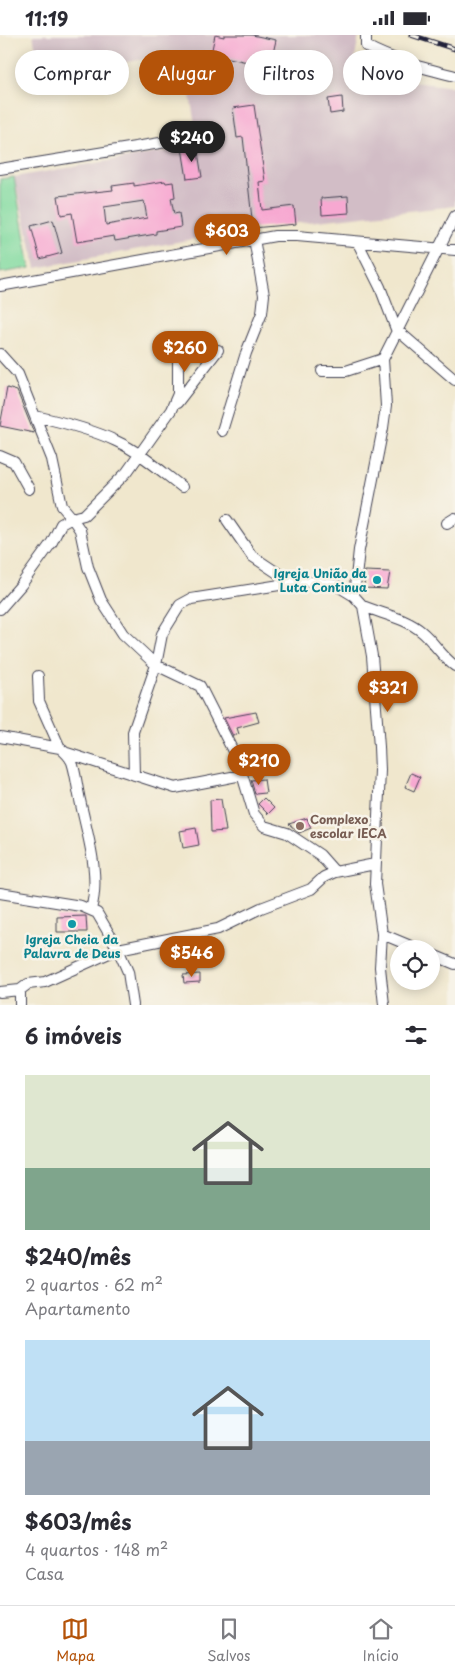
<!DOCTYPE html>
<html lang="pt">
<meta charset="utf-8">
<style>
body{margin:0;font-family:"Playpen Sans",sans-serif;background:#f2f2f3;color:#2b2b33;height:100vh;display:flex;flex-direction:column;font-size:19px;white-space:nowrap}
*{box-sizing:border-box;margin:0}
p{font-size:16px;color:#7c7c81}
.icon{flex:none;width:28px;height:28px;fill:none;stroke:currentColor;stroke-width:2;stroke-linecap:round;stroke-linejoin:round}
.map{position:relative;height:970px;overflow:hidden}
.drawer{display:flex;flex-direction:column;background:#fff;flex:1}
.drawer>*{flex:none}
.hud{position:absolute;left:15px;top:15px;width:425px;height:45px;display:flex;gap:10px}
.tools{position:absolute;left:390px;top:905px;display:grid;gap:10px}
.tools a{display:grid;place-items:center;width:50px;height:50px;border-radius:50%;background:#fff;box-shadow:0 2px 12px #0003;font-size:25px}
.price{position:absolute;translate:-50% -42px;padding:0 11px;border-radius:18px;background:#b45309;color:#fff;font-size:16px;line-height:32px;filter:drop-shadow(0 1px 2px #0008)}
.price::after{content:'';position:absolute;left:50%;top:30px;width:15px;height:11px;margin-left:-8px;background:inherit;clip-path:polygon(0 0,100% 0,50% 100%)}
.price.on{background:#222;color:#fff}
ul{padding:0;list-style:none}
li{display:grid;align-content:center;gap:10px;height:265px;padding:0 25px}
li span{display:grid;place-items:center;height:155px;border-radius:0px;color:#555}
li>.icon{margin-inline-start:auto}
span .icon{width:90px;height:90px;fill:#fffc;stroke-width:1}
li b{font-size:21px}
h2{display:flex;justify-content:space-between;align-items:center;height:60px;padding:0 25px;font-size:21px}
.tag{padding:0 18px;border-radius:22px;background:#fff;box-shadow:0 2px 12px #0003;font-size:18px;line-height:45px}
.tag.on{background:#b45309;color:#fff}
.status{display:flex;justify-content:space-between;align-items:center;height:35px;padding:0 25px;background:#fff;direction:ltr}
.status svg{height:14px;fill:currentColor}
.tab-bar{display:flex;justify-content:space-around;align-items:center;height:70px;border-top:1px solid #e1e1e2;background:#fff;font-size:14px;color:#7c7c81}
.tab-bar a{display:grid;justify-items:center;gap:2px}
.tab-bar .on{color:#b45309}
.map>svg:first-child{display:block}
.industrial{fill:#d2bdc6}
.green{fill:#80da9f;stroke:#517e6d}
.building{fill:#f7a8d1;fill-rule:evenodd}
.lines{fill:none;stroke-linecap:round;stroke-linejoin:round}
.minor-casing{stroke:#414051;stroke-width:12}
.minor{stroke:#fff;stroke-width:10}
.rail-casing{stroke:#22223b;stroke-width:5}
.rail{stroke:#f7f3e8;stroke-width:3;stroke-dasharray:9;stroke-linecap:butt}
.culture-dot{fill:#0f9aa8;stroke:#f7f3e8;stroke-width:2}
.education-dot{fill:#8d6e63;stroke:#f7f3e8;stroke-width:2}
.labels{text-anchor:middle;dominant-baseline:central;stroke-width:5;stroke-linejoin:round;paint-order:stroke}
.culture-label{font-size:12px;font-weight:bold;fill:#0d838f;stroke:#f7f3e8;text-anchor:end}
.education-label{font-size:12px;font-weight:bold;fill:#785e54;stroke:#f7f3e8;text-anchor:start}
</style>
<div class="status"><b>11:19</b><svg viewBox="0 0 49 12"><path d="M0 12V9h3v3zM5 12V6h3v6zM10 12V3h3v9zM15 12V0h3v12zM26 1h20v11H26zM47 4h2v5h-2z"/></svg></div>
<div class="map">
<svg width="455" height="970" viewBox="0 0 455 970">
<rect width="100%" height="100%" fill="#f7f3e8"/>
<filter id="ink" filterUnits="userSpaceOnUse"><feTurbulence type="fractalNoise" baseFrequency=".02" numOctaves="2"/><feDisplacementMap in="SourceGraphic" scale="10" xChannelSelector="R" yChannelSelector="G"/><feConvolveMatrix kernelMatrix="1 2 1 2 8 2 1 2 1" color-interpolation-filters="sRGB"/></filter>
<filter id="wash" filterUnits="userSpaceOnUse"><feTurbulence type="fractalNoise" baseFrequency=".0096" numOctaves="4" result="noise"/><feDisplacementMap in="SourceGraphic" scale="20" xChannelSelector="R" yChannelSelector="G"/><feGaussianBlur stdDeviation="1.12" result="paint"/><feColorMatrix in="noise" values="0 0 0 0 0 0 0 0 0 0 0 0 0 0 0 0 0 1.4 0 .05"/><feComposite in="paint" operator="in"/></filter>
<g filter="url(#wash)">
<rect width="100%" height="100%" fill="#f0e7cd"/>
<path class="industrial" d="M33,0h326l-7,40 103,12v119l-202,22 -217,40 -22,-91 189,-32 -6,-8 -14,-84 -81,13 -60,15z"/>
<path class="green" d="M14,142l16,91 -30,5v-94z"/>
<g id="blocks">
<path class="building" d="M215,0l9,2v-2h28l24,5 -6,27 -59,-13z
M342,62l1,15 -13,2 -2,-15z
M254,70l11,76 -6,1 3,28 32,-4 2,18 -43,4 -10,-91 -6,1 -4,-30z
M197,111l5,31 -15,2 -5,-31z
M165,146l1,2 7,-1 2,15 -4,1 3,16 5,-1 2,14 -25,4v3l-41,7 -1,-5 -37,6 -5,-29 -11,2 -3,-19 55,-6 -1,-4 22,-3v3zM144,166l3,17 -41,7 -2,-18z
M348,161l1,17 -27,2 -1,-17z
M53,185l9,33 -22,6 -9,-33z
M7,353l10,3 17,42 -34,-7z
M365,536l25,1 -3,17 -23,-1z
M256,677l3,10 -22,6 2,6 -6,2 -9,-18z
M411,738l9,4 -6,14 -9,-4z
M264,744l2,14 -11,1 -4,-14z
M264,763l10,10 -6,6 -10,-10z
M221,764l5,32 -15,1 -1,-32z
M307,783l4,10 -12,5 -10,-9z
M196,793l3,17 -16,3 -3,-17z
M86,881l1,16h-30v-15z
M200,939v8l-16,1 -1,-8z"/>
</g>
</g>
<g filter="url(#ink)">
<use href="#blocks" fill-opacity="0" stroke="#414051" stroke-width="1"/>
<g class="lines">
<defs>
<path id="minor" d="M366,0v11c28,15 58,22 89,30
M0,134l191,-31
M358,208l22,44 16,42 59,51
M0,251l275,-50h22l158,14
M178,318v41l-7,16 -44,62 -43,43 -12,3 8,12 8,37 13,33 22,34 33,31 44,21 38,75 16,53 10,12 23,7 33,22 15,17
M0,319l18,20 34,85 10,47 10,12 -11,6 -9,18 -31,43 -21,24
M322,336h24l37,-12
M177,368l41,-53
M35,381c27,6 56,13 81,25 24,11 45,30 66,46
M222,396l24,-78 16,-40 2,-18 -10,-56
M0,421l14,6 15,27
M227,485l25,36 39,26
M447,488l8,-5
M363,571c19,8 43,12 59,26 12,10 19,24 33,34
M38,641l1,25 21,47
M0,702l60,11c5,4 9,7 12,14 4,12 5,25 8,38 7,34 21,75 11,109
M67,718l108,35 67,-13
M134,740l-1,-43 23,-67 6,-31 18,-29 11,-6 114,-18 31,4 18,11
M0,858l81,13 16,7 21,36 10,23 5,33
M382,899l36,15
M431,919l24,10
M0,957l20,-2 8,-6 17,-2 73,-33 100,-20 43,-21 50,-19 13,-12 11,-5 40,-8
M20,970v-15
M384,970l-4,-38 2,-33 -7,-50 5,-114 -1,-23 -7,-91 -9,-50 -9,-10 5,-46 24,-122 3,-22 -3,-47 72,-143"/>
</defs>
<use href="#minor" class="minor-casing"/>
<use href="#minor" class="minor"/>
<defs>
<path id="rail" d="M411,0l44,14"/>
</defs>
<use href="#rail" class="rail-casing"/>
<use href="#rail" class="rail"/>
</g>
</g>
<g class="culture-dot">
<circle cx="377" cy="545" r="5"/>
<circle cx="72" cy="889" r="5"/>
</g>
<circle class="education-dot" cx="300" cy="791" r="5"/>
<g class="labels">
<g class="culture-label">
<text x="367" y="538">Igreja União da<tspan x="367" dy="14">Luta Continua</tspan></text>
<text x="72" y="904" text-anchor="middle">Igreja Cheia da<tspan x="72" dy="14">Palavra de Deus</tspan></text>
</g>
<g class="education-label">
<text x="310" y="784">Complexo<tspan x="310" dy="14">escolar IECA</tspan></text>
</g>
</g>
</svg>
<div class="tools">
<a><svg class="icon" aria-label="locate" viewBox="0 0 24 24"><circle cx="12" cy="12" r="6"/><path d="M12 2v4M12 18v4M2 12h4M18 12h4"/></svg></a>
</div>
<b class="price on" style="left:192px;top:128px">$240</b>
<b class="price" style="left:227px;top:221px">$603</b>
<b class="price" style="left:185px;top:338px">$260</b>
<b class="price" style="left:388px;top:678px">$321</b>
<b class="price" style="left:259px;top:751px">$210</b>
<b class="price" style="left:192px;top:943px">$546</b>
<div class="hud">
<a class="tag">Comprar</a>
<a class="tag on">Alugar</a>
<a class="tag">Filtros</a>
<a class="tag">Novo</a>
</div>
</div>
<section class="drawer">
<h2>6 imóveis<svg class="icon" aria-label="filters" viewBox="0 0 24 24"><path d="M4 7h16M4 17h16"/><circle cx="9" cy="7" r="2"/><circle cx="15" cy="17" r="2"/></svg></h2>
<ul>
<li><span style="background:linear-gradient(#dfe7d0 60%,#7fa58c 0)"><svg class="icon" aria-label="home" viewBox="0 0 24 24"><path d="M3 11l9-7 9 7M6 9v11h12V9"/></svg></span><div><b>$240/mês</b><p>2 quartos · 62 m²</p><p>Apartamento</p></div></li>
<li><span style="background:linear-gradient(#bfe0f5 65%,#9aa5b1 0)"><svg class="icon" aria-label="home" viewBox="0 0 24 24"><path d="M3 11l9-7 9 7M6 9v11h12V9"/></svg></span><div><b>$603/mês</b><p>4 quartos · 148 m²</p><p>Casa</p></div></li>
</ul>
</section>
<nav class="tab-bar">
<a class="on"><svg class="icon" aria-label="map" viewBox="0 0 24 24"><path d="M3 6l6-2 6 2 6-2v14l-6 2-6-2-6 2zM9 4v14M15 6v14"/></svg>Mapa</a>
<a><svg class="icon" aria-label="saved" viewBox="0 0 24 24"><path d="M7 4h10v16l-5-4-5 4z"/></svg>Salvos</a>
<a><svg class="icon" aria-label="home" viewBox="0 0 24 24"><path d="M3 11l9-7 9 7M6 9v11h12V9"/></svg>Início</a>
</nav>
